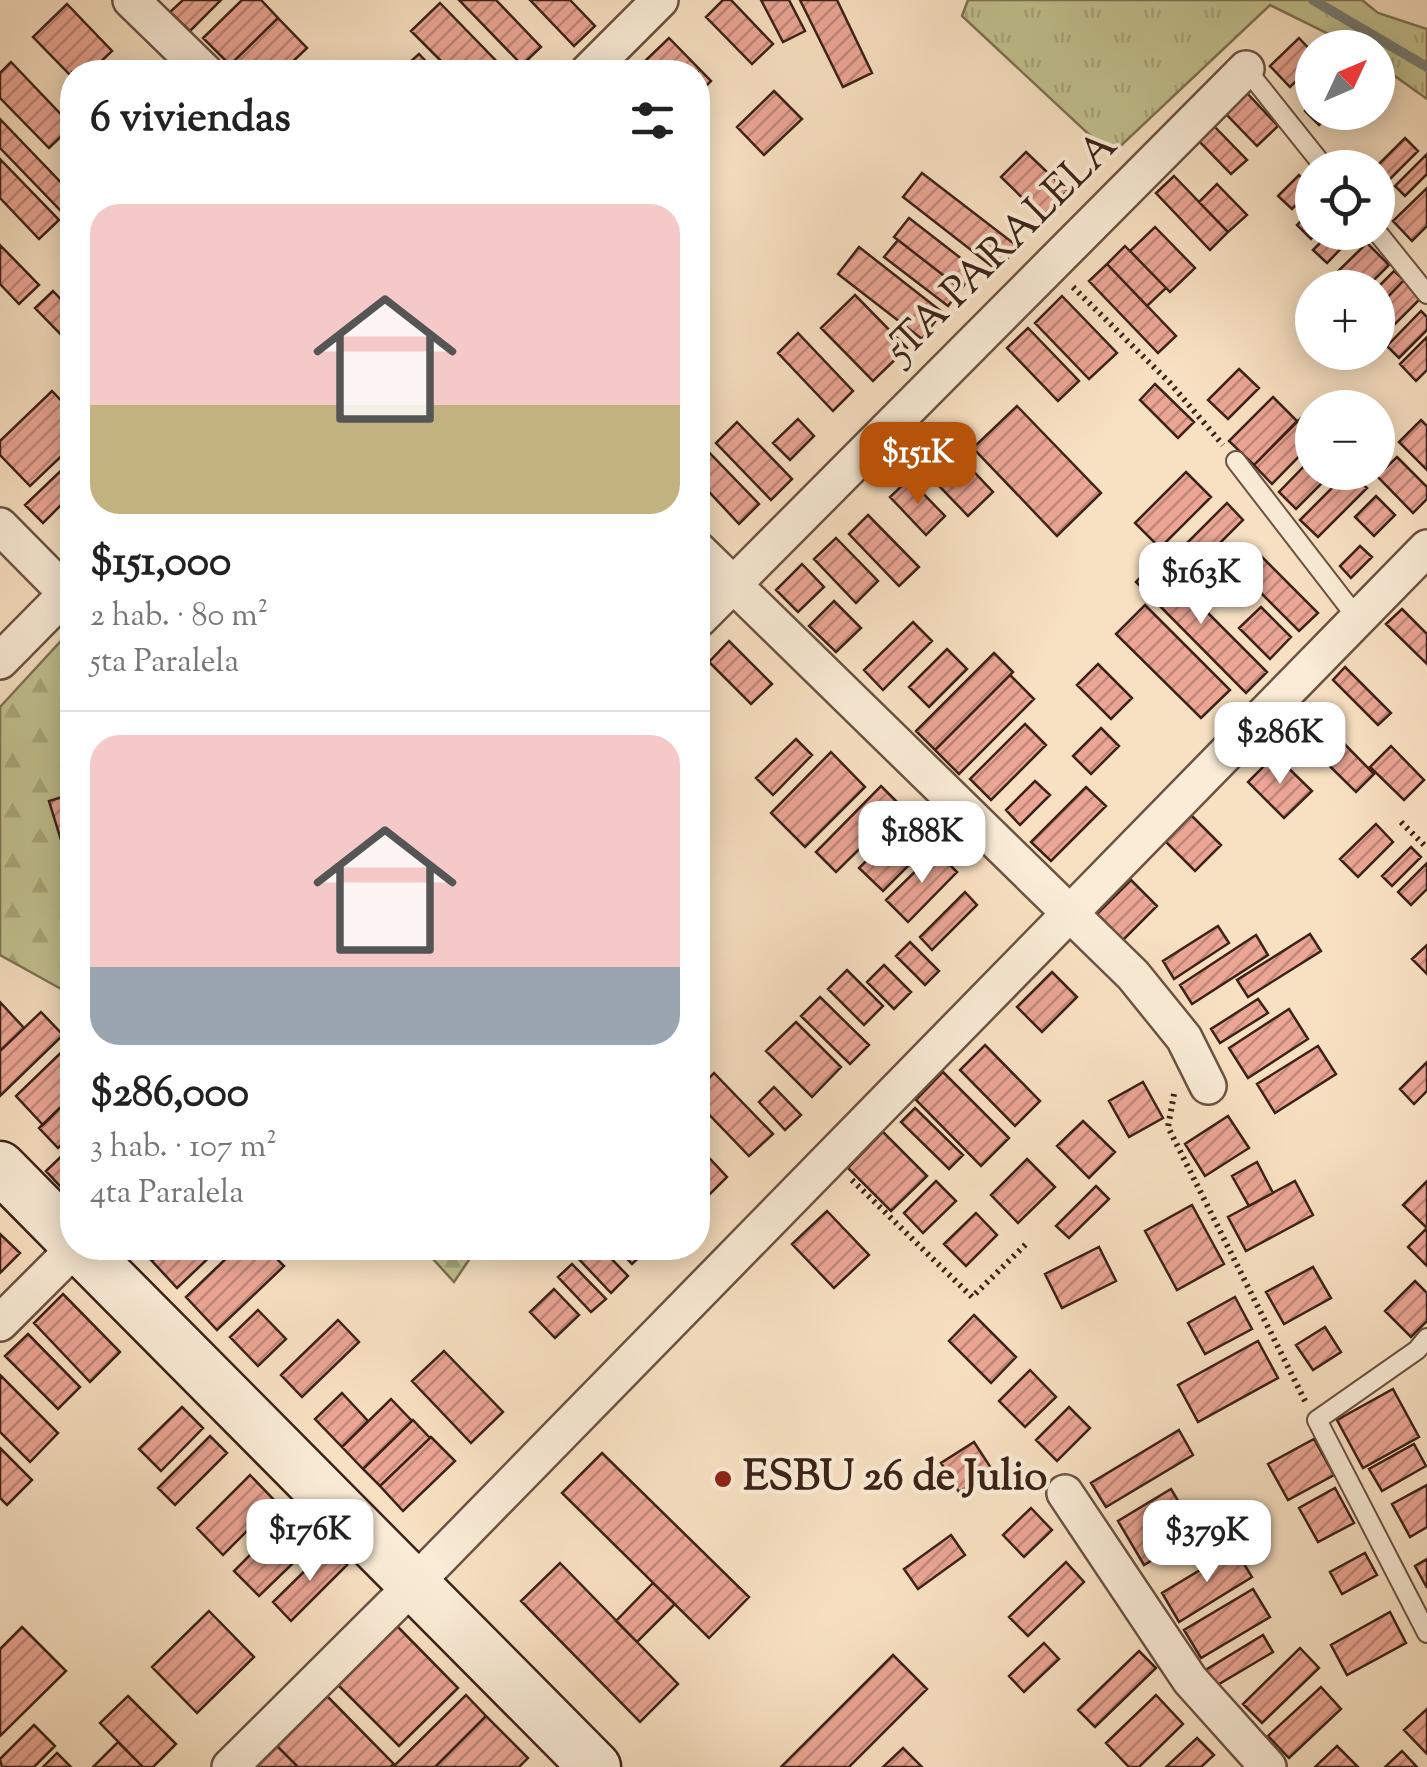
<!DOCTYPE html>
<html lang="es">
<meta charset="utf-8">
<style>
body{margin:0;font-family:"Sorts Mill Goudy",serif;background:#f2f2f2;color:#222;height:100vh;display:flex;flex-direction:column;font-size:38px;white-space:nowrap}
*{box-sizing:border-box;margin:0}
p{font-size:32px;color:#767676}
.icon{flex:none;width:55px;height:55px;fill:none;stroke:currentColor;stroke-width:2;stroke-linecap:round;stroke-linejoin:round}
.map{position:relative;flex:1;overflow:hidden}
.drawer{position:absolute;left:60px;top:60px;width:650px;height:1200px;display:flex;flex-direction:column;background:#fff;border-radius:40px;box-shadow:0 5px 25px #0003}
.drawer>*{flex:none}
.needle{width:65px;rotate:46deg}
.fabs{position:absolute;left:1295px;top:30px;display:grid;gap:20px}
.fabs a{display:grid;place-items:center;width:100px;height:100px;border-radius:50%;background:#fff;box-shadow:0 5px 25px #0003;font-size:50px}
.price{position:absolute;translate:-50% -85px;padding:0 22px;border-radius:20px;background:#fff;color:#222;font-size:32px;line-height:65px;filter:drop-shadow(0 2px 5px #0008)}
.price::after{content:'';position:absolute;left:50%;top:60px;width:30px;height:22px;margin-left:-15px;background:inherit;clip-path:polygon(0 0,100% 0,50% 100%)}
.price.current{background:#b45309;color:#fff}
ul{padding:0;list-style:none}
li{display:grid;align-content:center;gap:20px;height:530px;padding:0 30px}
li+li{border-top:2px solid #e0e0e0}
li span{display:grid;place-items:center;height:310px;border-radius:30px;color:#555}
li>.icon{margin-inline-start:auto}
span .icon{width:180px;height:180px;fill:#fffc;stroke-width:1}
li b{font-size:42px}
h2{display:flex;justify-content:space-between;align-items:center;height:120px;padding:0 30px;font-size:42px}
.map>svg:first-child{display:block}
.grass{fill:url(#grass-tufts);stroke:#7f7254;stroke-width:2.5}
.forest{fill:url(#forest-firs);stroke:#7f7254;stroke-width:2.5}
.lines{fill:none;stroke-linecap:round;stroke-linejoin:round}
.stream{stroke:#777e78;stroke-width:10}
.building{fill:url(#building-hatch);stroke:#3c2217;stroke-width:2.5}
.lane-casing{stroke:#6b5242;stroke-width:22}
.street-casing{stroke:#6b5242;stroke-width:40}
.secondary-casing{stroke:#3c2217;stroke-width:55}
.path{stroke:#3c2217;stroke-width:6;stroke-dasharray:2.5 5;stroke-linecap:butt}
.lane{stroke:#faecd7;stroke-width:18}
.street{stroke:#faecd7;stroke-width:35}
.secondary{stroke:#faecd7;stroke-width:50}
.poi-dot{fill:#8f2418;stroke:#faecd7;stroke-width:4}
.labels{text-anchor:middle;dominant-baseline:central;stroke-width:8;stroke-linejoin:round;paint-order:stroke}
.street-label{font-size:42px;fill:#3c2217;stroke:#faecd7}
.poi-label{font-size:42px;font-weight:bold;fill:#3c2217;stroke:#faecd7;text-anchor:start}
</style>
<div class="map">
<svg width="1427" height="1767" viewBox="0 0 1427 1767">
<defs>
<pattern id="grass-tufts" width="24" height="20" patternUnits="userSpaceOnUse" patternTransform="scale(2.5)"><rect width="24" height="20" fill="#c2c290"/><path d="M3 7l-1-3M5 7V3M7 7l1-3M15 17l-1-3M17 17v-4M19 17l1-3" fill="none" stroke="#a8a67b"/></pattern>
<pattern id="forest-firs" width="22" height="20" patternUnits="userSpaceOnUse" patternTransform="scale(2.5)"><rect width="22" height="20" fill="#c2c290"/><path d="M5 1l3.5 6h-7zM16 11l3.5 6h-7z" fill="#a8a67b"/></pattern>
<pattern id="building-hatch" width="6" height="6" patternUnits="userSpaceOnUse" patternTransform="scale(2.5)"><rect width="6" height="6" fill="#eca695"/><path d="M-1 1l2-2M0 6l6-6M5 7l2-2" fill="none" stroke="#c08779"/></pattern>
</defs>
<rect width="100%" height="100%" fill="#f8e1c2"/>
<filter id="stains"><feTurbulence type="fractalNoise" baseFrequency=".002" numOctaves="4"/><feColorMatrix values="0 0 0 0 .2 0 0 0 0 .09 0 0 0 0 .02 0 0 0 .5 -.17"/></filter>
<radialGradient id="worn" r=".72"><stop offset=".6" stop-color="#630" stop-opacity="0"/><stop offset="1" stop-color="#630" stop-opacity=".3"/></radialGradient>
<path class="grass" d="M968,0h394l16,13 49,16v70l-49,-35v-16l-23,-1 -85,-42 -159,150 -149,-139z"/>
<path class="forest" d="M72,629v366l-72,-40v-248z
M423,1248h54l-23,34z"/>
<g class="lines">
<path class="stream" d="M1313,0l114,67"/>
</g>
<path class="building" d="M183,0h38l-31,31 -20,-19z
M242,0h19l17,18 -48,47 -27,-27z
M459,0h37l45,47 -19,18z
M530,0h40l25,26 -21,20z
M723,0h8l42,44 -21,20 -46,-47z
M761,0h28l16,31 -22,11z
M800,0h37l35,73 -29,14z
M440,3l67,69h-55l-41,-41z
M67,4l45,47 -22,21h-18v5l-39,-40z
M278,18l29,30 -25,24h-45l-7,-7z
M669,38l42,43 -13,13v-22h-45l-10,-9z
M1299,38l13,14v14l-22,21 -20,-21z
M419,54l17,18h-37z
M11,62l61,64 -23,22 -49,-50v-25z
M774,91l28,28 -38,36 -27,-28z
M1245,91l33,35 -21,20 -33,-34z
M1312,103v9h20l-13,13 -14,-14z
M0,119l72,75v4l-12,12 -60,-62z
M1212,124l35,36 -16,14 -35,-36z
M1405,138l13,13 -40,40 -3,-23z
M1026,152l41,39 -25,26 -41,-40z
M1427,154v20l-22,22 -10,-10z
M0,159l59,61 -20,19 -39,-41z
M922,173l95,73 -19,25 -95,-74z
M1299,175l13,14 -20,20 -14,-13z
M1174,176l54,56 -18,18 -54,-57z
M1217,184l30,31 -19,17 -29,-30z
M1427,188v38l-15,15 -19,-20z
M1312,210v22h5l-6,7 -14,-14z
M909,218l67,52 -15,19 -67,-52z
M1155,227l40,41 -25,24 -40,-41z
M1331,232h26l-30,31 -14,-13z
M898,240l63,49 -13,17 -64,-49z
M1367,243l22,22 -23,23h-28l-8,-9z
M0,245l39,40 -20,19 -19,-20z
M1125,246l41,42 -19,18 -40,-42z
M859,247l83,65 -20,27 -84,-65z
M1107,264l69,72 -18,17 -69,-72z
M1394,271l10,9 -26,27 -1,-19z
M1404,280l17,18 -27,27 -16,-18z
M53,291l19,20v35l-37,-38z
M855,295l52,53 -34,33 -52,-53z
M1062,296l55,57 -28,26 -54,-56z
M1421,311l6,6v13l-28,28 -12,-12z
M1028,328l51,53 -21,20 -51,-53z
M798,333l55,58 -20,20 -55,-58z
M1427,337v33l-11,11 -16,-17z
M1239,369l20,19 -31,31 -20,-19z
M1155,384l39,38 -16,16 -38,-38z
M52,391l20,21v34l-42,40 -30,-31v-14z
M1273,397l24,24 -43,44 -25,-24z
M1017,406l84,87 -44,43 -84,-88z
M1309,410l3,3v30l-40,41 -18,-19z
M798,419l16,17 -24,24 -17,-17z
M1421,420l6,6v44l-28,-28z
M737,422l55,57 -21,21 -55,-57z
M944,440l49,52 -25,24 -49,-51z
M701,444l58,60 -20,20 -41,-44v-33z
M1397,457l30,30v12l-14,14 -36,-37z
M1312,458v14h21l-37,37 -17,-17z
M70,462l2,32 -29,29 -18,-18z
M1186,472l25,25 -51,51 -25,-25z
M1348,472l19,16 -49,49 -18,-17z
M909,479l36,37 -19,19 -36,-38z
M1376,496l19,19 -21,21 -19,-19z
M1227,503l16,17 -47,47 -16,-17z
M868,515l51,52 -20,19 -50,-52z
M836,538l42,43 -22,22 -42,-44z
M1251,546l67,67 -19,18 -66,-66z
M1360,546l12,11 -21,21 -11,-12z
M1156,561l111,111 -21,21 -110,-111z
M802,564l22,23 -26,25 -22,-22z
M834,601l27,27 -25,24 -27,-26z
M1145,605l85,85 -29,28 -85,-84z
M1261,607l30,30 -21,22 -31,-31z
M1402,609l25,25v30l-41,-40z
M913,622l19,19 -49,49 -19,-20z
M729,641l43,43 -21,20 -42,-42z
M947,649l20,20 -38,38 -20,-20z
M994,653l19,19 -78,78 -19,-19z
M1098,664l34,34 -21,21 -34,-34z
M1345,667l46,46 -13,12 -45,-45z
M1010,675l24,24 -75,75 -24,-24z
M1308,707l66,67 -18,18 -67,-66z
M1025,724l21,21 -55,55 -21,-21z
M1101,728l18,18 -28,28 -18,-18z
M796,739l16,16 -39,40 -17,-17z
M1391,746l33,34 -20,20 -34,-33z
M831,752l34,35 -60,60 -34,-34z
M1275,755l37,36 -28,27 -36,-36z
M1035,781l15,14 -30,30 -14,-15z
M881,786l21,21 -66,65 -20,-20z
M1086,787l20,19 -55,55 -20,-19z
M72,794v82l-23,-75z
M1190,814l31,31 -26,26 -31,-31z
M912,816l23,23 -52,52 -24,-23z
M1376,824l17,18 -35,35 -18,-18z
M1411,847l10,10 -29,29 -10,-10z
M936,851l21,21 -49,50 -22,-22z
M1427,863v26l-16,16 -13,-13z
M1131,880l26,26 -34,34 -26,-26z
M965,892l12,13 -45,45 -12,-13z
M1218,926l11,17 -55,36 -11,-18z
M1310,934l11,17 -73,46 -11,-17z
M1256,935l12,20 -76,49 -12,-19z
M910,942l29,29 -14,14 -29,-29z
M1427,945v29l-15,-15z
M884,965l27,27 -17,17 -27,-27z
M847,970l36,36 -19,19 -36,-36z
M1052,972l25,25 -35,35 -25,-25z
M820,997l49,48 -19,19 -49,-48z
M1258,999l10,14 -48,30 -9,-14z
M0,1002l24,26 -24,23z
M1289,1009l19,30 -60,39 -19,-30z
M41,1012l22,23 -63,61v-45z
M796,1022l45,45 -29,30 -46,-46z
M72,1042v54l-29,29 -27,-29z
M985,1045l55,56 -25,25 -55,-56z
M1318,1046l18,28 -61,39 -18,-29z
M1427,1062v29l-13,13 -14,-15z
M943,1072l66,66 -28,28 -65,-66z
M714,1073l59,61 -24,22 -51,-53v-13z
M1143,1082l20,36 -34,19 -20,-36z
M774,1087l27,28 -16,15 -26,-28z
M72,1096v38l-14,14 -19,-20z
M915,1108l48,47 -14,14 -48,-47z
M1228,1116l21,32 -44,28 -20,-32z
M1083,1121l32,31 -26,26 -32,-32z
M883,1132l44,44 -36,35 -43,-43z
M72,1146v53l-26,-28z
M698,1146l29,31 -19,19 -10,-11z
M1027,1159l28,28 -37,36 -27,-28z
M1257,1162l16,31 -24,13 -17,-30z
M936,1181l20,20 -33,32 -19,-20z
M1295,1181l18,34 -67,36 -18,-34z
M1427,1181v85l-19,-19 19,-19 -24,-23z
M1096,1186l13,13 -40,39 -13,-12z
M1192,1205l32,59 -47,26 -32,-59z
M827,1211l42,44 -35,33 -42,-44z
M976,1213l21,22 -31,31 -22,-22z
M0,1234l20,19 -20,20z
M1099,1247l17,34 -54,27 -17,-34z
M138,1248h28l-14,13z
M166,1248h53l-42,40 -25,-27z
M237,1248h29l18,18 -67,64 -31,-33z
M583,1248h18l27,28 -17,17 -36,-38z
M617,1248h30l1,1 -16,15z
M572,1264l34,35 -15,13 -33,-35z
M1313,1267l18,31 -47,26 -18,-32z
M1415,1281l12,12v28l-16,16 -26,-26z
M554,1289l25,26 -24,23 -25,-26z
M63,1294l57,58 -30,30 -56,-59z
M1235,1297l17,32 -47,25 -17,-31z
M258,1310l28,29 -28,27 -28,-29z
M974,1315l42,42 -25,26 -42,-42z
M338,1320l21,22 -57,55 -21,-22z
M1325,1327l16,25 -28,18 -17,-25z
M28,1334l52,53 -22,22 -53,-53z
M1258,1341l20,37 -80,44 -20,-37z
M444,1351l59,61 -32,31 -59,-62z
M1030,1370l26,27 -31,30 -26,-26z
M0,1375l58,58 -28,29 -30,-30z
M1393,1389l26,48 -56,31 -26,-48z
M342,1393l26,28 -26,26 -27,-28z
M391,1399l21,22 -49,48 -21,-22z
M182,1407l21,21 -42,43 -22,-22z
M1069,1407l21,21 -33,33 -21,-21z
M413,1420l17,18 -50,48 -17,-17z
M1179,1430l14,25 -87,52 -15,-24z
M210,1436l17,17 -52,52 -17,-17z
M431,1437l24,24 -52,50 -23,-25z
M1314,1439l20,36 -46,25 -20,-36z
M974,1442l19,29 -34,21 -18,-29z
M1414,1444l12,22 -44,25 -13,-22z
M0,1448l32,32 -25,25 -7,-7z
M602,1453l147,144 -40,41 -147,-145z
M250,1475l26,27 -53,53 -26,-27z
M1427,1485v42l-17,10 -18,-33z
M1335,1488l19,35 -36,19 -19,-34z
M1171,1489l26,44 -53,32 -26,-44z
M1031,1508l21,22 -28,27 -21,-22z
M292,1513l26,26 -59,57 -25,-25z
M951,1535l14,20 -47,34 -14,-20z
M329,1547l18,18 -56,56 -18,-19z
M1235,1549l17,28 -73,45 -17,-29z
M1365,1553l12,22 -35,19 -12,-22z
M1427,1559v29l-12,-22z
M1066,1562l18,20 -56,54 -19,-19z
M560,1563l118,121 -38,38 -119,-121z
M653,1583l22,21 -38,38 -21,-21z
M1253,1589l17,28 -69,41 -17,-28z
M209,1611l45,46 -57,56 -45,-46z
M1390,1612l16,31 -59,32 -16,-30z
M396,1625l62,63 -59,58 -62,-62z
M22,1627l44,44 -66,65v-87z
M1263,1635l10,17 -59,35 -10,-16z
M1044,1643l15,16 -35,33 -15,-16z
M1300,1648l19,20 -57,55 -19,-19z
M1139,1651l17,17 -61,59 -17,-17z
M893,1655l34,34 -78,78h-68z
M1321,1687l20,22 -52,49 -21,-22z
M466,1695l20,21 -51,51h-42z
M1156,1695l27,29 -44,43h-10l-23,-24z
M128,1696l48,48 -23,23h-10l-43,-44z
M327,1696l67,68 -4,3h-92l-21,-21z
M1427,1709v45l-23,-24z
M486,1716l42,42 -9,9h-84z
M34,1725l21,21 -21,21h-32l-2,-8z
M1197,1738l17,17 -13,12h-35z
M118,1742l25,25h-50z
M277,1746l21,21h-43z
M1337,1746l21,21h-43z
M903,1748l19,19h-39z
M1402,1751l15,16h-32z
M57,1753l14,14h-28z"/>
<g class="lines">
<defs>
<path id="lane" d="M1246,69l79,99
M1377,232l50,62
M1236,461l122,158
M1427,1338l-10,12 -100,70 110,213"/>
<path id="street" d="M131,0l74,72
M588,72l72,-72
M0,526l72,73
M698,550l435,425 51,63 24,48
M698,620l548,-551
M0,661l72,-73
M0,1323l75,-75
M1065,1493l125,187 78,87
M230,1767l184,-183 1013,-1036"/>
<path id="secondary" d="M0,1167l72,73
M80,1248l515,519"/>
</defs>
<use href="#lane" class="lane-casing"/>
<use href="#street" class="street-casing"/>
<use href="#secondary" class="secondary-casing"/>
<path class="path" d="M1073,287l97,96 53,62
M1401,822l26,26
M1174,1094l-6,33 138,276
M852,1180l120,117 56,-55"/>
<use href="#lane" class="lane"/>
<use href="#street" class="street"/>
<use href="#secondary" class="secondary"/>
</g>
<circle class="poi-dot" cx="723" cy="1479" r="10"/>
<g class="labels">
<g class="street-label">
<text transform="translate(1003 249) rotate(-45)">5TA PARALELA</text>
</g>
<g class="poi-label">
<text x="743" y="1479">ESBU 26 de Julio</text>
</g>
</g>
<rect width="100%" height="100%" filter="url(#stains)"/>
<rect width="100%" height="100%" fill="url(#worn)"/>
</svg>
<div class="fabs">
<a><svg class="needle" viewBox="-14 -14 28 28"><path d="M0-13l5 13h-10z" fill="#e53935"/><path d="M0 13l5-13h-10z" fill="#767676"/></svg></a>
<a><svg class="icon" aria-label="locate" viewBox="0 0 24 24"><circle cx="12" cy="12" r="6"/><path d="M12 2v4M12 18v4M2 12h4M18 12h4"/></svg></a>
<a>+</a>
<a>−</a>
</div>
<b class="price current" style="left:918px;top:507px">$151K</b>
<b class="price" style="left:1201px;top:627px">$163K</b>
<b class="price" style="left:1280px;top:787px">$286K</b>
<b class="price" style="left:922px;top:886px">$188K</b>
<b class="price" style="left:310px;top:1584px">$176K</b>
<b class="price" style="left:1207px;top:1585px">$379K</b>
<section class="drawer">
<h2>6 viviendas<svg class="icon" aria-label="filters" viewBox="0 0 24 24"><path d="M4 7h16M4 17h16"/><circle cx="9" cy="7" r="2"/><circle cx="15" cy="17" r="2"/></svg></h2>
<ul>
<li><span style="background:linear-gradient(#f6c9c9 65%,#c2b280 0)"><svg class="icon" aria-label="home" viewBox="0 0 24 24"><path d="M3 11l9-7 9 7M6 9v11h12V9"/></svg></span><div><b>$151,000</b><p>2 hab. · 80 m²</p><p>5ta Paralela</p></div></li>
<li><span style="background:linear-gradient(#f6c9c9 75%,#9aa5b1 0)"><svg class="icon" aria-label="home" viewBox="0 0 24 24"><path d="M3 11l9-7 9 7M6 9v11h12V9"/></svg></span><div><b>$286,000</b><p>3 hab. · 107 m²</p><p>4ta Paralela</p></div></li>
</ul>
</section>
</div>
